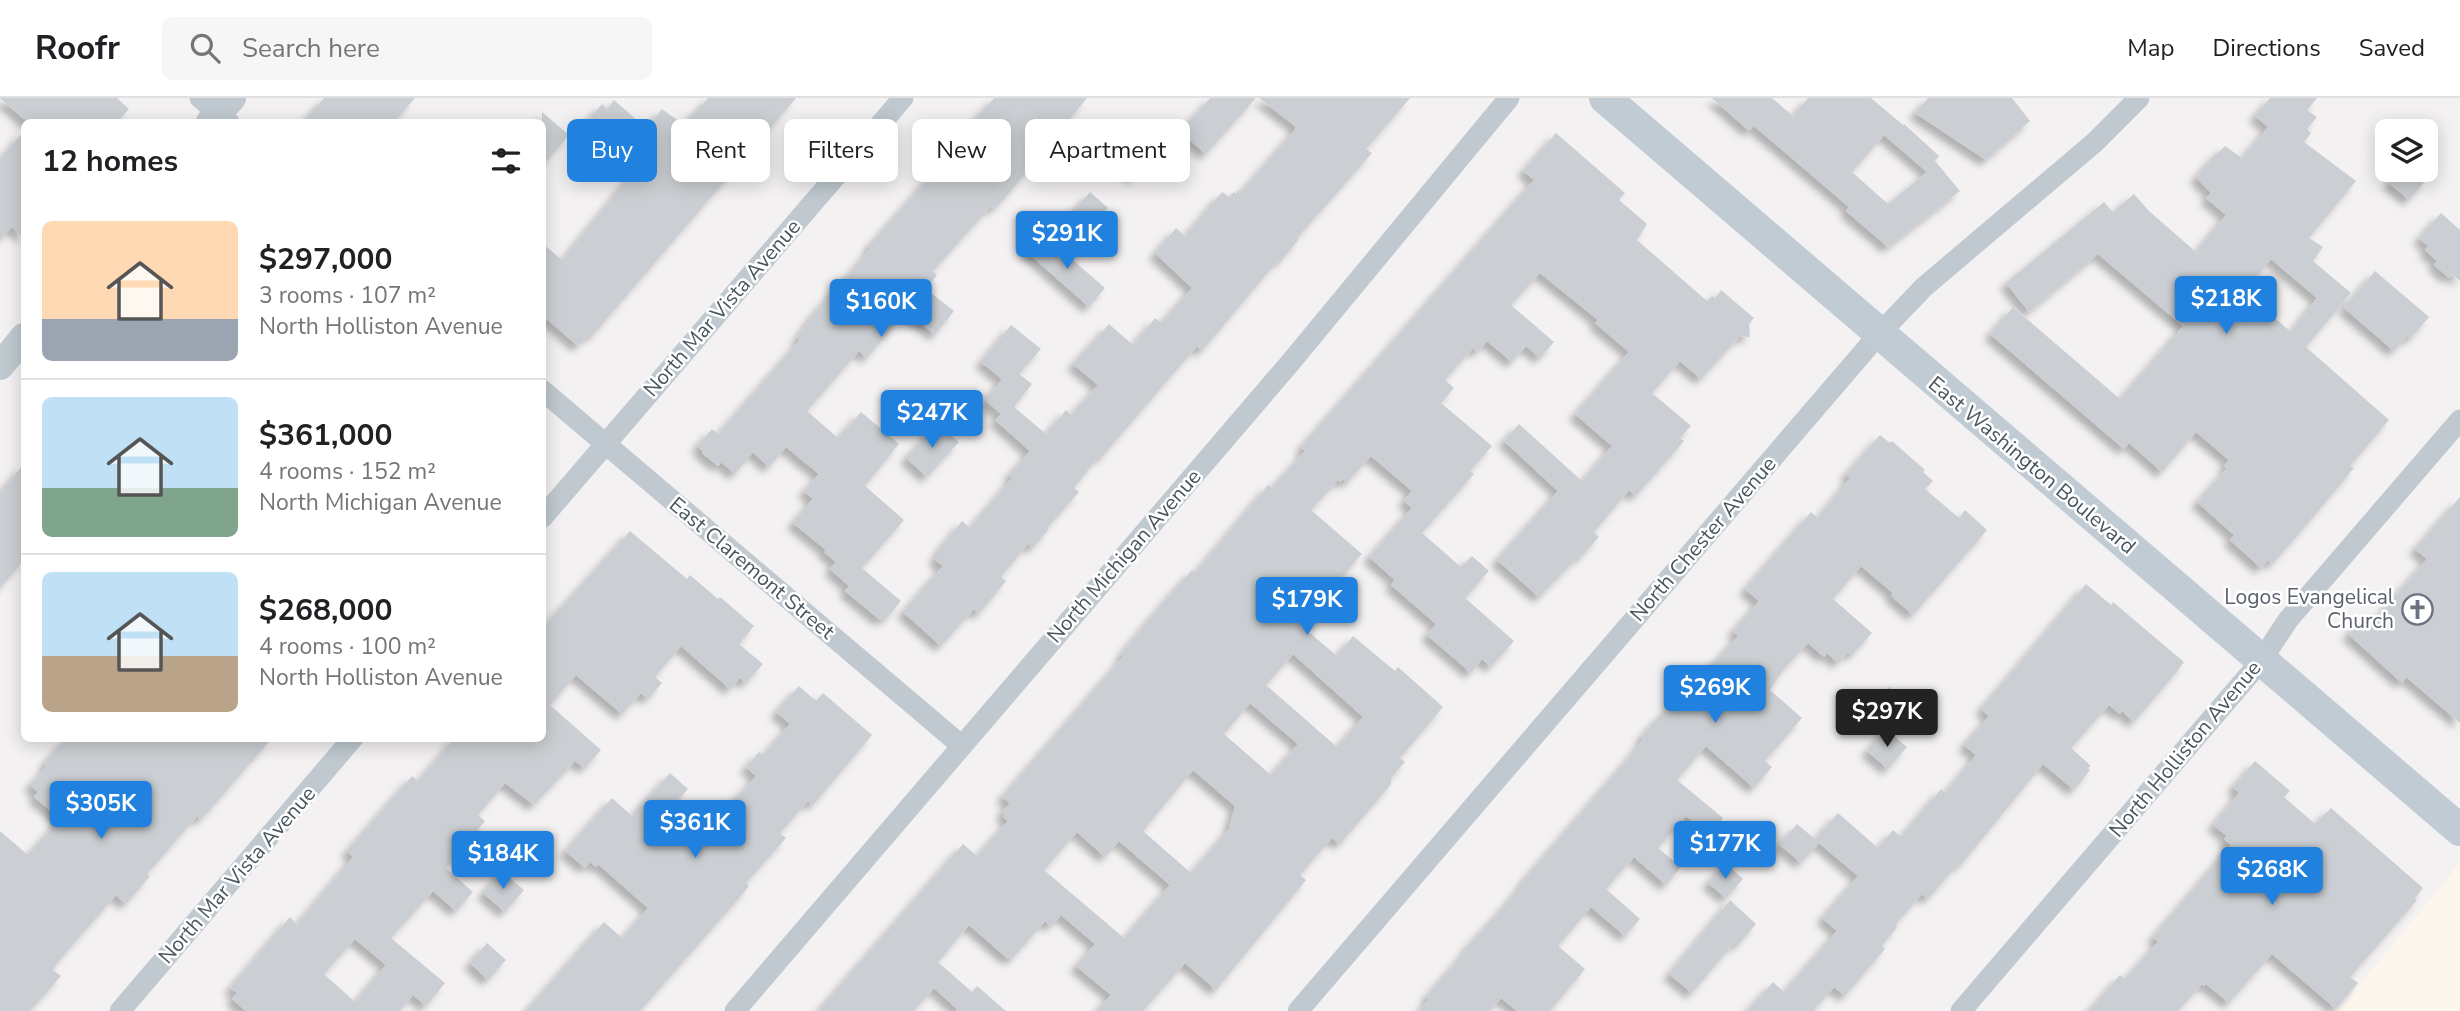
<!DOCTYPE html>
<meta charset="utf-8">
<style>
body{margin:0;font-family:"Nunito Sans",sans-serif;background:#f6f6f6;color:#202124;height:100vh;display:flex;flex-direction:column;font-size:26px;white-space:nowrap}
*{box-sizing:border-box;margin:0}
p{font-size:23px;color:#757577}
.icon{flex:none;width:38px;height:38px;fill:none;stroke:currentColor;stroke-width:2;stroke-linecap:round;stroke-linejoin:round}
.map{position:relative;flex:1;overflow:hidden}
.drawer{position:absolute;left:21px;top:21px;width:525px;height:623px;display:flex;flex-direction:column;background:#fff;border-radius:10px;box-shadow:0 4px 18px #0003}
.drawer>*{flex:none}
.top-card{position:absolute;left:567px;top:21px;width:665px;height:63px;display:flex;gap:14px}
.tools{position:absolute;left:2375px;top:21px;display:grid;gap:14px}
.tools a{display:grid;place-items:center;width:63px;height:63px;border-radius:10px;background:#fff;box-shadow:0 4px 18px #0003;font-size:35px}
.price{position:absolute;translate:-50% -60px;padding:0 16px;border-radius:7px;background:#2082de;color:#fff;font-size:23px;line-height:46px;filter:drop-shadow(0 2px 4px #0008)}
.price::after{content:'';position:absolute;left:50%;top:42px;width:21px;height:16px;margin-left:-10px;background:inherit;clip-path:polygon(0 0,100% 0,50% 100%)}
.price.active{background:#222;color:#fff}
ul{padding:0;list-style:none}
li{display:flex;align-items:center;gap:21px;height:175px;padding:0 21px}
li+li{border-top:2px solid #e0e0e0}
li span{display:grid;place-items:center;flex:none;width:196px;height:140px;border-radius:10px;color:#555}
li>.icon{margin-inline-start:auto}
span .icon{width:84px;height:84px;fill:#fffc;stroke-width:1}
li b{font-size:30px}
h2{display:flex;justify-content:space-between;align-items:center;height:84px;padding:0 21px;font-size:30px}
.pill{padding:0 24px;border-radius:10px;background:#fff;box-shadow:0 4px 18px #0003;font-size:24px;line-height:63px}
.pill.active{background:#2082de;color:#fff}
header{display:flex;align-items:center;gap:42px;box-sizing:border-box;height:98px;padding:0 35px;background:#fff;border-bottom:2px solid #e0e0e0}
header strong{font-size:33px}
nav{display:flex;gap:38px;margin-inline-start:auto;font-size:24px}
.search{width:490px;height:63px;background:#f6f6f6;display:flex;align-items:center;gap:18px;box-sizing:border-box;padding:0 24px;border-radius:10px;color:#757577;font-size:26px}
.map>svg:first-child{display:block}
.commercial{fill:#fcf6ed}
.building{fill:#cbcfd3;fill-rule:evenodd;filter:url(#shadow)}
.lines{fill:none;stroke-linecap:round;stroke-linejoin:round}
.minor{stroke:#bfc9cf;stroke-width:21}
.tertiary{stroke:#bfc9cf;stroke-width:28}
.secondary{stroke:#c0cbd4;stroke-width:32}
.labels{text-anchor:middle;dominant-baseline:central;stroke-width:5;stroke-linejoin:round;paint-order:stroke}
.street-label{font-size:21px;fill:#49565e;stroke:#fff}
.worship-label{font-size:21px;fill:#5b616d;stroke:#fff;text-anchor:end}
</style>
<header>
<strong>Roofr</strong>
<div class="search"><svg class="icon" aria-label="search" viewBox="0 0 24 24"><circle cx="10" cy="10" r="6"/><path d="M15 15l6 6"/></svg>Search here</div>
<nav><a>Map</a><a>Directions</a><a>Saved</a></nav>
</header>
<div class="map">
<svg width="2460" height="913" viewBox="0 0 2460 913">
<defs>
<filter id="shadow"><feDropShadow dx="-6" dy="6" stdDeviation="3.5" flood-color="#0004"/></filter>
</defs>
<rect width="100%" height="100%" fill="#f3f1f1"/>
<path class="commercial" d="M2460,763v150h-123l111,-133z"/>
<path class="building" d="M0,0h117l12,11 -12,13h-90z
M324,0h91l-21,24h-90z
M708,0h88l-204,238 -3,-2 -11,12 -36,-31v-72l20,17 77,-95 -51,-44 14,-17 5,5 7,-9 32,28 16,-19 22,16z
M994,0h93l-82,100 -11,11 -3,-3 -58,65 4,4 -11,14 28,22 -19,24 -29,-24 -39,47 -8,-7 -52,60 31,27 23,-26 38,32 -34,42 39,34 -42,48 39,33 -15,18 -4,-2 -2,3 -35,-29 4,-5 -19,-17 6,-7 -12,-10 2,-2 -33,-27 20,-24 -9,-8 15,-17 -33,-27 -17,20 -16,-15 -18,22 -14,-12 -3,4 -16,-13 1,-2 -6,-5 15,-17 6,5 82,-94 -3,-2 17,-25 27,-31 1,1 28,-34 -2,-2 76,-87 -2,-2z
M1210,0h46l-50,56 -26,-22z
M1259,0h151l-44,51 6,4 -75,85 2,1 -19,23 -2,-2 -76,91 -5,-5 -96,112 -2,-2 -25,32 5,4 -32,36 2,1 -16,19 -5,-4 -27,33 5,4 -27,33 -5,-5 -33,37 -38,-34 40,-46 -9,-7 6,-7 -2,-1 24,-30 8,7 42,-50 -3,-3 21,-24 -35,-31 6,-6 -15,-13 16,-22 -21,-17 30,-37 30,24 -22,25 13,10 -18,23 32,27 20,-24 5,5 27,-30 -25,-21 36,-40 24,21 22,-27 6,5 31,-35 -37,-35 21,-25 9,8 37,-44 7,5 5,-5 2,2 3,-4 2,2 53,-61 2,-4z
M1712,0h60l21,18 15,-18h63l32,27 1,-1 35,32 -4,5 25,30 -72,56 -42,-36 3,-4 -95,-81 -5,5zM1884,37l43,37 -39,32 -36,-32z
M1928,0h84l18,23 -44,39 -71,-47z
M2270,0h47l-10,12 10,7 -10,12 4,4 -7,9 52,39 -47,57 14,9 -10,14 38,32 -45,54 83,73 -39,46 4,2 -57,68 -25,28 -4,-4 -7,8 -31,-28 4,-5 -37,-33 30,-34 -3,-2 5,-6 -33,-28 -34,40 -33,-29 -5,6 -134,-115 23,-27 107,92 63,-73 -85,-72 -69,58 -23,-29 98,-81 9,10 21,-18 15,17 47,41 30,-37 -20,-17 5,-5 -15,-16 20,-24 1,1 8,-8 17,12 26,-31 -13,-11zM2271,161l46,39 -26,34 -47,-41z
M542,14l27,23 -27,31z
M24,33v107l-12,-11 -12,13v-81z
M1556,35l69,60 -6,7 28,24 -10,16 70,61 5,-5 3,2 6,-8 33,28 -5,6 1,13 -10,-1 -39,43 -21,-18 -28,32 39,33 -11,12 4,3 -48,55 -7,-6 -35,42 5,5 -18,20 -2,-1 -40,41 -42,-37 61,-69 -54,-50 15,-17 63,57 30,-35 -37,-32 54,-62 -34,-29 3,-3 -58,-47 -29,32 43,37 -14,16 -14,-12 -14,16 -25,-21 -9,11 -5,-4 -28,32 9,8 -13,15 51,43 -22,25 4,3 -52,59 39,34 11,-11 17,15 -24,27 49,43 -23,26 -9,-8 -11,14 -44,-38 9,-11 -45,-39 4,-5 -26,-23 43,-49 -8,-7 8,-10 -41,-35 -24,27 -4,-4 -3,3 -2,-2 -27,30 51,44 -26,29 4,3 -36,42 33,28 16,-20 42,35 3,-4 45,40 -43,51 5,4 -14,16v6l-51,60 -8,-6 -32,37 6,5 -90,110 -31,-27 -42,48h-46l14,-16 -35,-29 19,-22 -34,-29 -10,11 -6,-5 -33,38 -3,-2 -2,1 -38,-33 -31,37 34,30 5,-6 29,25h-51l2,-2 -23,-21 -20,23h-96l145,-167 14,12 31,-35 -5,-4 2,-3 -3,-2 8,-9 -8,-6 121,-140 -2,-2 7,-10 40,-48 24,-27 3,3 73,-88 4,3 33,-37 -4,-4 233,-267 -11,-9zM1293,556l70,63 -26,30 -71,-62zM1250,605l48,41 -27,31 -47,-41zM1193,672l42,36 -6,23 -38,44 -48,-42zM1077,734l28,25 14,-16 51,44 -46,53 -80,-68z
M1131,46l19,16 -16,17 -18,-15z
M2400,72h15l11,10 -17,20 -21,-18z
M1090,94l18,16 -16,18 -18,-15z
M2441,115l19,17v51l-8,-7 -3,4 -15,-13 3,-4 -12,-11 3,-4 -9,-8z
M1044,137l61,53 -16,19 -61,-54z
M2375,173l54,46 -19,22 -3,-3 -13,15 -50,-43z
M937,325l22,19 -32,35 -21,-19z
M1880,337l10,8 2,-2 33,29 -2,2 10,9 -8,8 34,29 6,-8 22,20 -74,85 -22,-19 2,-3 -32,-27 -28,33 39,34 -20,22 -4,-3 -10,11 -11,-10 -3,4 -16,-14 -24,26 -14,21 32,28 -37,43 7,6 -18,21 -48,-42 -29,34 46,38 -13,18 -24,-20 -28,32 23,19 -15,18 -32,-28 -28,32 34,30 -15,17 -34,-29 -33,39 27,23 -35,42h-33l-16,-13 -11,13h-71l10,-12 -3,-2 41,-48 -1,-1 41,-45 16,-20 -1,-1 110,-128 11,-15 -2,-2 19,-22 1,1 43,-51 4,4 30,-33 -5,-5 26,-30 -14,-12 66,-77 7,6 32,-40 -4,-4z
M24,366v96l-24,28v-96z
M2460,399v226l-54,-46 -4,6 -54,-49 16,-18 8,7 55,-64 -12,-10z
M630,433l57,48 3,-4 28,24 2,-2 34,29 -15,18 24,20 -17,19 -6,-5 -10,11 -49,-43 -26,31 7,6 -14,16 -7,-6 -19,21 -46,-39 -26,30 51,45 -16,18 -10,-7 -41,44 -29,-22 -27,32 7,6 -39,47 27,24 -17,19 -23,-20 -42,47 54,45 -19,23 -13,-11 -13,16h-154l-14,-12 5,-6 -7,-5 60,-71 7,7 56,-67 -6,-6 65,-75 6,5 37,-43h87v-109zM355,841l31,26 -31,37 -31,-28z
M2086,486l25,21 2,-3 71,60 -9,12 -41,48 -12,-11 -2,3 -11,-9 -38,43 20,18 -3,2 2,2 -16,20 -31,-26 -83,102 -2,-2 -30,35 -6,-5 -27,31 2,2 -15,19 3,3 -40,47 -11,-9 -21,24h-66l26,-29 11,10 53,-61 -15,-13 36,-42 -39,-33 -18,20 -22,-19 18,-20 18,15 23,-26 40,35 15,-18 8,7 40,-48 4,4 31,-38 -12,-10 25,-29 -8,-7z
M799,588l17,15 7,-8 49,42 -59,70 -5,-4 -28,32 6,5 -40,45 3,3 -10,12 -99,113h-114l78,-89 18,16 26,-30 -50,-44 -2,3 -6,-5 -5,6 -20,-17 47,-53 20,18 38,-43 18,16 -19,21 33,27 54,-61 -10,-9 13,-15 4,3 27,-31 -14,-12z
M1889,589l21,18 -18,21 -21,-18z
M1886,631l21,18 -19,22 -21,-18z
M66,640h206l-71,82 -4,-4 -50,58 3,2 -24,28 -10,-9 -54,62 -9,13 8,6 -31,35h-30v-180l28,24 32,-36 -26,-22 4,-5 -8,-7 17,-19 -3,-2z
M2255,663l35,30 -6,6 31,27 16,-16 92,80 -8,10 2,2 -67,77 8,6 -22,26 -64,-55 -43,49 -23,-19 -2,2 -2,-2 -24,27h-89l31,-36 5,4 33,-37 -5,-5 78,-92 -7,-6 3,-3 -14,-11 26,-32 -6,-6z
M1725,765l18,16 -17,19 -18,-15z
M501,773l23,19 -19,22 -22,-19z
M1730,802l26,24 -18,21 -3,-3 -43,51 -23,-19z
M487,845l19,17 -18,20 -18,-17z"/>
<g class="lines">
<path class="minor" d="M200,0l29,24
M542,292l420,356
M542,420l361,-420
M120,913l233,-273
M735,913l555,-648 219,-265
M1298,913l581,-677 45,-47 170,-144 45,-45
M1961,913l300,-350 27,-41 172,-200"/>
<path class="tertiary" d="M210,24l22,-24
M0,268l24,-29"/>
<path class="secondary" d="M1605,0l855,732"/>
</g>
<defs>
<symbol id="church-ring" viewBox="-11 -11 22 22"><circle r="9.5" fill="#fff" stroke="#6b7280" stroke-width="1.5"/><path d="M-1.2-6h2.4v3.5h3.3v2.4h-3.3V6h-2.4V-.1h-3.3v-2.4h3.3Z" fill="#6b7280"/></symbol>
</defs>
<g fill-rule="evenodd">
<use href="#church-ring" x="2400" y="494" width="35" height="35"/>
</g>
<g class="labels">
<g class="street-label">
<text transform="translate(722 210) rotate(-49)">North Mar Vista Avenue</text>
<text transform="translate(2032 367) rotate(40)">East Washington Boulevard</text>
<text transform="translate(1703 441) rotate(-49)">North Chester Avenue</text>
<text transform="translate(1124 458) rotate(-49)">North Michigan Avenue</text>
<text transform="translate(752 470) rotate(40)">East Claremont Street</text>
<text transform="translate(2185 651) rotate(-50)">North Holliston Avenue</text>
<text transform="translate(237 777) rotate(-49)">North Mar Vista Avenue</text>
</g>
<g class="worship-label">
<text x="2394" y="499">Logos Evangelical<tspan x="2394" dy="24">Church</tspan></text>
</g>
</g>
</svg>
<div class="tools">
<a><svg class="icon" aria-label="layers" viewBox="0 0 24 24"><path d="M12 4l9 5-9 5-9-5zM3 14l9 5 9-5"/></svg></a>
</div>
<b class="price" style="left:1067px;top:173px">$291K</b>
<b class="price" style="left:2226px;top:238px">$218K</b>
<b class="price" style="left:881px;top:241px">$160K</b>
<b class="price" style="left:932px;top:352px">$247K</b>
<b class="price" style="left:1307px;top:539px">$179K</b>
<b class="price" style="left:1715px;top:627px">$269K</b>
<b class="price active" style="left:1887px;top:651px">$297K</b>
<b class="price" style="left:101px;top:743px">$305K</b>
<b class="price" style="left:695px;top:762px">$361K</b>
<b class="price" style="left:1725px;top:783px">$177K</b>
<b class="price" style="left:503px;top:793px">$184K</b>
<b class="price" style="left:2272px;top:809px">$268K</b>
<div class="top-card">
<a class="pill active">Buy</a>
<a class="pill">Rent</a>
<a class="pill">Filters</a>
<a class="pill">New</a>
<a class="pill">Apartment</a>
</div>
<section class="drawer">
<h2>12 homes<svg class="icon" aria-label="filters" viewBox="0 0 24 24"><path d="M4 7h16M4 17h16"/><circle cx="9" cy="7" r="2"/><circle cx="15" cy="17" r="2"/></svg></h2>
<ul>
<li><span style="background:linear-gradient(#ffd9b3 70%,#9aa5b1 0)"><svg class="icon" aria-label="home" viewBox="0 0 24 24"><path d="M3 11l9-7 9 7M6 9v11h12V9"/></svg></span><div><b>$297,000</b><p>3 rooms · 107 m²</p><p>North Holliston Avenue</p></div></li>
<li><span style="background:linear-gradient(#bfe0f5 65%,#7fa58c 0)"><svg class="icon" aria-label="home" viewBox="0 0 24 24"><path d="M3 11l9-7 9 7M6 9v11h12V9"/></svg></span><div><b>$361,000</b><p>4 rooms · 152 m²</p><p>North Michigan Avenue</p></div></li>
<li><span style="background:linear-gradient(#bfe0f5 60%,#b9a48a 0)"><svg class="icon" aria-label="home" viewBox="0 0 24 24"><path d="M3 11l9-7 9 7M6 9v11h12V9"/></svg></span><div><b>$268,000</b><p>4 rooms · 100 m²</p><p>North Holliston Avenue</p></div></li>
</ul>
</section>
</div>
